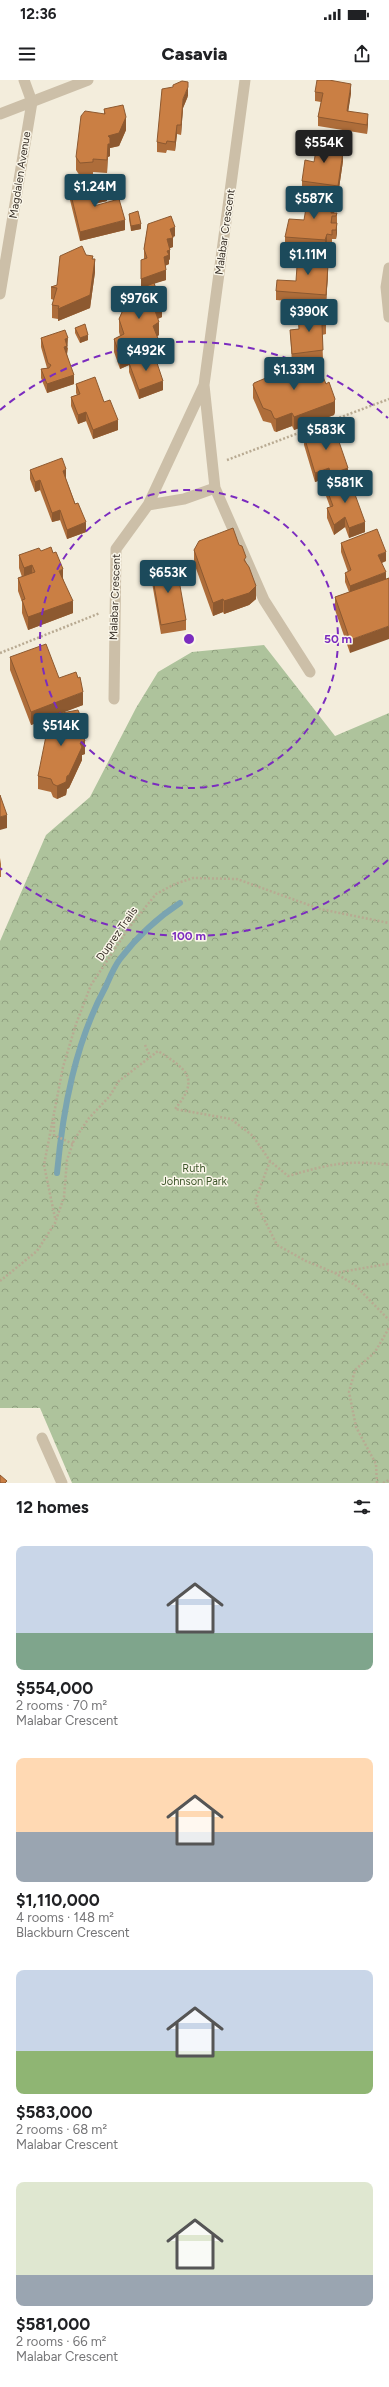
<!DOCTYPE html>
<meta charset="utf-8">
<style>
body{margin:0;font-family:Figtree,sans-serif;background:#f6f6f6;color:#202124;height:100vh;display:flex;flex-direction:column;font-size:15px;white-space:nowrap}
*{box-sizing:border-box;margin:0}
p{font-size:13px;color:#757577}
.icon{flex:none;width:22px;height:22px;fill:none;stroke:currentColor;stroke-width:2;stroke-linecap:round;stroke-linejoin:round}
.map{position:relative;height:1403px;overflow:hidden}
.sheet{display:flex;flex-direction:column;background:#fff;flex:1}
.sheet>*{flex:none}
.price{position:absolute;translate:-50% -34px;padding:0 9px;border-radius:4px;background:#1c4a5b;color:#fff;font-size:13px;line-height:26px;filter:drop-shadow(0 1px 2px #0008)}
.price::after{content:'';position:absolute;left:50%;top:24px;width:12px;height:9px;margin-left:-6px;background:inherit;clip-path:polygon(0 0,100% 0,50% 100%)}
.price.selected{background:#222;color:#fff}
ul{padding:0;list-style:none}
li{display:grid;align-content:center;gap:8px;height:212px;padding:0 16px}
li span{display:grid;place-items:center;height:124px;border-radius:8px;color:#555}
li>.icon{margin-inline-start:auto}
span .icon{width:72px;height:72px;fill:#fffc;stroke-width:1}
li b{font-size:17px}
h2{display:flex;justify-content:space-between;align-items:center;height:48px;padding:0 16px;font-size:17px}
.status{display:flex;justify-content:space-between;align-items:center;height:28px;padding:0 20px;background:#fff;direction:ltr}
.status svg{height:11px;fill:currentColor}
header{display:flex;justify-content:space-between;align-items:center;height:52px;padding:0 16px;background:#fff;font-size:18px;font-weight:800}
.map>svg:first-child{display:block}
.park{fill:url(#park-crowns)}
.lines{fill:none;stroke-linecap:round;stroke-linejoin:round}
.stream{stroke:#7aa4b1;stroke-width:6}
.path{stroke:#b8aa92;stroke-width:2.5;stroke-dasharray:2 2;stroke-linecap:butt}
.service{stroke:#ccbfa8;stroke-width:11}
.minor{stroke:#ccbfa8;stroke-width:11}
.wall{fill:#ae6d3a}
.shaded-wall{fill:#8d5930}
.building{fill:#ca7f44;stroke:#8d5930}
.ring{fill:none;stroke:#7b2cbf;stroke-width:2;stroke-dasharray:7 5}
.labels{text-anchor:middle;dominant-baseline:central;stroke-width:3;stroke-linejoin:round;paint-order:stroke}
.street-label{font-size:11px;fill:#383028;stroke:#faf6e9}
.park-label{font-size:11px;fill:#3e572b;stroke:#faf6e9}
.centre{fill:#7b2cbf;stroke:#faf6e9;stroke-width:2}
.ring-label{font-size:12px;text-anchor:middle;font-weight:bold;fill:#7b2cbf;stroke:#faf6e9;stroke-width:3;stroke-linejoin:round;paint-order:stroke}
</style>
<div class="status"><b>12:36</b><svg viewBox="0 0 49 12"><path d="M0 12V9h3v3zM5 12V6h3v6zM10 12V3h3v9zM15 12V0h3v12zM26 1h20v11H26zM47 4h2v5h-2z"/></svg></div>
<header><svg class="icon" aria-label="menu" viewBox="0 0 24 24"><path d="M4 6h16M4 12h16M4 18h16"/></svg>Casavia<svg class="icon" aria-label="share" viewBox="0 0 24 24"><path d="M12 15V3M7 8l5-5 5 5M5 13v7h14v-7"/></svg></header>
<div class="map">
<svg width="389" height="1403" viewBox="0 0 389 1403">
<defs>
<pattern id="park-crowns" width="20" height="18" patternUnits="userSpaceOnUse"><rect width="20" height="18" fill="#aec39c"/><path d="M2 6a3 3 0 1 1 6 0M12 15a3 3 0 1 1 6 0" fill="none" stroke="#8f9f7f"/></pattern>
</defs>
<rect width="100%" height="100%" fill="#f3eddc"/>
<path class="park" d="M264,565l71,91 54,-23v770h-317l-32,-75h-40v-467l46,-106 44,-38 46,-89 22,-36 34,-20z"/>
<g class="lines">
<path class="stream" d="M57,1093c6,-64 18,-130 49,-187 4,-9 8,-19 14,-27 17,-22 37,-41 60,-56"/>
<path class="path" d="M227,380l162,-61
M0,573l100,-40
M145,965l5,11
M54,1038v17l19,9
M270,1081l-15,40 22,44 29,16 29,12 20,12 34,35
M55,1138l-11,-53 19,-98 13,-43 15,-39 37,-56 28,-35 19,-10 18,-6 44,1 83,30 69,14
M335,1193l52,-9 2,2
M0,1201l37,-30 18,-28 9,-26 3,-37 7,-20 15,-22 20,-21 10,-16 39,-30c28,18 43,27 17,58l56,10 22,17 17,25 18,15c39,-11 60,-17 101,-11
M377,1403l-1,-19 -20,-37 -7,-35 6,-22 20,-18 14,-24
M383,1403l6,-3"/>
<path class="service" d="M42,1358l20,45"/>
<path class="minor" d="M0,34l88,-34
M389,188l-3,19 3,30
M0,214l32,-192 -8,-22
M204,305l-56,120 36,-6 31,-11 -11,-103 41,-305
M215,408l49,112 46,72
M114,619l2,-150 32,-44"/>
</g>
<path class="wall" d="M315,12l36,1 -3,18 20,12 -1,11 -49,-8v-9l3,-15 -6,-1z
M188,16l-5,12 -2,27 -4,-1 -2,17 -8,-1 -1,3 -9,-1v-10z
M104,29l22,21 -7,16 -9,2v8l-2,1 -1,16 -14,-1v3l-13,1 -4,-6v-13l28,-43z
M343,81l-5,34 -36,-5v-9l12,-19z
M70,111l37,10 -14,3 32,26 -45,11 -10,-41z
M336,127l-2,6h3v20l-1,6h-4v5l-5,-1 -2,6 -40,-2v-10z
M129,134l12,15 -10,2 -2,-12z
M148,144l27,12 -2,1v10l-3,1v11l-1,1v4l-4,2 1,14 -12,3 8,34 -4,2 1,16 -2,1 2,18 -5,1 9,35 -24,9 -10,-27v-7l-9,4 -6,-17v-13l6,-3 -1,-4v-13l3,-8v-8l7,-3v-7l12,-5 3,-29v-10z
M86,175l7,4 2,13 -5,36 -32,13v-2l-6,-1v-13l2,-5 -3,-1v-12l6,-2z
M324,185l4,9 -2,30 -50,-4v-9l20,-10 4,-15z
M298,233l28,12v9l-4,1 1,24 -31,5 -2,-34 9,-1z
M75,248l13,12 -8,3 -5,-10z
M41,258l27,10 -1,6 7,30 -27,9 -6,-15v-9l6,-1 -6,-21z
M317,293l18,39 -1,3 -40,15 -2,-4 -16,6 -2,-1 -3,-8 -8,-2 -10,-23v-13z
M76,304l28,18 14,28 -25,9 -7,-18 -8,3 -7,-18v-9l6,-2 -1,-2z
M304,356l35,7 9,34 -17,6 -2,-6 -14,5 -11,-37z
M30,390l36,9 20,53 -19,7 -7,-19 -8,2 -12,-32 -5,2 -5,-13z
M326,407l39,45 -16,6 -4,-11 -11,8 -7,-17v-10l3,-1 -4,-11z
M341,463l45,18 -4,2 -32,90 -15,-43v-13l14,-5 -4,-10v-9l3,-1 -7,-20z
M239,465l7,17 10,37 -7,6 -25,9 -1,-2 -10,4 -19,-53v-13z
M41,471l22,27 10,35 -45,17 -6,-17v-11l-4,-11v-13l4,-1 -3,-9v-13z
M151,488l35,52v10l-25,4 -10,-57z
M10,577l49,21 24,27 -20,7 19,21 3,21 -3,1v5l-13,28 -2,1 -1,6 -9,4 -4,-2 -2,-5 -13,-3v-13l23,-63 -30,12 -21,-55z
M0,778l1,6v13h-1z"/>
<path class="shaded-wall" d="M351,4v9l-4,27v-9z
M188,7v9l-5,12 -2,27v-10l2,-26z
M368,34v9l-1,11v-9z
M126,37v13l-7,16 -9,2v8l-2,1 -1,16 1,-37z
M177,45v9l-2,17v-9z
M343,72v9l-5,34v-9z
M107,111v10l-17,4v-9z
M336,118v9l-3,9h-1v9l-1,7v-19z
M125,140v10l-45,11v-9z
M337,143v10l-1,6v-9z
M141,144v5l-10,2v-5z
M175,147v9l-5,2v-9z
M327,154v9l-2,6v-9z
M173,158v9l-6,2v-10z
M170,170v9l-1,1v4l-5,2v-9l3,-6z
M95,179v13l-5,36 -32,13v-12z
M328,185v9l-2,30v-9z
M166,190v10l-25,8v-9z
M162,225v12l-8,3v-12z
M159,242v13l-6,4v-13z
M88,255v5l-8,3v-5z
M68,258l-1,17 -3,1 1,-17z
M159,261v13l-29,11 -1,-2v2l-9,4v-13z
M74,295v9l-27,9v-9z
M163,301v9l-24,9v-9z
M335,319v13l-1,3 -40,15v-13z
M86,332v9l-8,3v-9z
M292,333v13l-16,6v-13z
M118,340v10l-25,9v-9z
M339,355v10l-2,-9z
M329,388v9l-14,5v-9z
M348,388v9l-17,6v-9z
M66,389v10l-3,1v-9z
M40,400v10l-5,2v-10z
M60,430v10l-8,2v-9z
M345,437v10l-11,8v-10z
M86,442v10l-19,7v-9z
M365,442v10l-16,6v-10z
M386,472v9l-8,3v-9z
M32,485v13l-8,3v-13z
M63,489v13l-4,-11z
M386,492v9l-36,14v-9z
M256,506v13l-7,6 -25,9v-13z
M223,519v13l-10,4v-13z
M73,521v12l-45,17v-13z
M389,546v13l-39,14v-13z
M83,612v13l-52,20v-13z
M82,640v13l-5,1v-12z
M85,661v13l-3,1v5l-13,28 -2,1 -1,6 -9,4v-13l10,-10 13,-33z
M7,735v13l-7,2v-13z"/>
<path class="building" d="M317,0h12l22,4 -4,27 21,3 -1,11 -49,-8 5,-24 -8,-1z
M182,1l6,1v5l-5,12 -2,26h-4l-2,17 -8,-1 -1,3 -9,-2 5,-53 11,-2v-2z
M123,25l3,12 -7,16 -11,3 2,2v6h-2l-1,16 -14,-1v3l-13,1 -4,-6 5,-41 4,-5 20,3 -1,-5z
M318,58l20,3 -2,10 7,1 -5,34 -36,-5 3,-21 9,2z
M105,100l2,11 -17,5 2,6 2,4 25,-7 6,21 -45,12 -10,-41z
M308,116l28,2 -5,15h6l-1,3h-4l-1,7h6l-1,7h-4v5l-5,-1 -2,6 -40,-3 4,-18 15,1z
M138,131l3,13 -10,2 -2,-12z
M171,136l4,11 -5,2 3,9 -6,1 3,11 -3,1 2,4 -5,2 2,13 -25,9v-19l6,-2 -3,-9 4,-25z
M82,166l4,9 7,1 -1,3h3l-5,36 -32,14 1,-3 -7,-1 5,-17 -6,-1 6,-2 3,-29z
M302,171l22,2 -1,12h5l-2,30 -50,-4 1,-11 19,1 1,-15h3z
M154,203l8,22 -8,3 5,14 -6,4 6,15 -39,15 -6,-17 10,-5 -5,-15 5,-11 -2,-5 9,-3 -2,-7z
M326,231v14h-4l1,25 -31,4 -2,-24 9,-1 -1,-16z
M85,244l3,11 -8,3 -5,-10z
M65,250l3,8 -3,1 2,7 -3,1 10,28 -27,9 -6,-15 8,-1 2,-3 -3,-2 -7,-25z
M154,274l9,27 -24,9 -10,-27z
M311,281l5,4 1,8 4,-1 5,12 3,-2 6,17 -1,3 -40,15 -2,-4 -16,6 -2,-1 -3,-7 -8,-3 -10,-23 1,-2 19,-8z
M95,297l9,25 6,-2 8,20 -25,10 -7,-18 -8,3 -7,-18 9,-3 -4,-10z
M335,345l4,10 -2,1 11,32 -17,6 -2,-6 -14,5 -11,-37z
M62,378l4,11 -3,2 12,33 3,-1 8,19 -19,8 -7,-20 -8,3 -12,-33 -5,2 -5,-12z
M349,398l16,44 -16,6 -4,-11 -11,8 -7,-17 6,-2 -7,-19z
M233,448l6,17 3,1 4,11 -2,3 5,7 7,19 -7,7 -25,8 -1,-2 -10,4 -19,-53 5,-9z
M377,449l9,23 -8,3 8,17 -36,14 -5,-13 6,-3 -10,-27z
M51,467l2,6 3,-1 7,17 -4,2 14,30 -45,16 -6,-17 3,-1 -7,-21 17,-6 -3,-7 -8,3 -5,-13 20,-7 2,3z
M176,483l10,57 -25,5 -10,-57z
M389,498v48l-39,14 -15,-43z
M46,564l13,34 17,-6 2,6 2,-1 3,15 -52,20 -21,-55z
M78,630l4,10 -5,2 8,19 -5,2 2,4 -13,28 -2,1 -1,6 -9,4 -4,-2 -2,-5 -13,-3 11,-55 13,-8z
M0,715l7,20 -7,2z
M0,1395l7,6 -2,2h-5z"/>
<g class="ring">
<circle cx="189" cy="559" r="149"/>
<path d="M388 780A297 297 0 0 1 0 788M0 330A297 297 0 0 1 388 338"/>
</g>
<g class="labels">
<g class="street-label">
<text transform="translate(20 95) rotate(-81)">Magdalen Avenue</text>
<text transform="translate(225 152) rotate(-82)">Malabar Crescent</text>
<text transform="translate(115 517) rotate(-88)">Malabar Crescent</text>
<text transform="translate(117 854) rotate(-55)">Duprez Trails</text>
</g>
<g class="park-label">
<text x="194" y="1088">Ruth<tspan x="194" dy="13">Johnson Park</tspan></text>
</g>
</g>
<circle cx="189" cy="559" r="6" class="centre"/>
<g class="ring-label">
<text x="338" y="563">50 m</text>
<text x="189" y="860">100 m</text>
</g>
</svg>
<b class="price selected" style="left:324px;top:84px">$554K</b>
<b class="price" style="left:95px;top:128px">$1.24M</b>
<b class="price" style="left:314px;top:140px">$587K</b>
<b class="price" style="left:308px;top:196px">$1.11M</b>
<b class="price" style="left:139px;top:240px">$976K</b>
<b class="price" style="left:309px;top:253px">$390K</b>
<b class="price" style="left:146px;top:292px">$492K</b>
<b class="price" style="left:294px;top:311px">$1.33M</b>
<b class="price" style="left:326px;top:371px">$583K</b>
<b class="price" style="left:345px;top:424px">$581K</b>
<b class="price" style="left:168px;top:514px">$653K</b>
<b class="price" style="left:61px;top:667px">$514K</b>
</div>
<section class="sheet">
<h2>12 homes<svg class="icon" aria-label="filters" viewBox="0 0 24 24"><path d="M4 7h16M4 17h16"/><circle cx="9" cy="7" r="2"/><circle cx="15" cy="17" r="2"/></svg></h2>
<ul>
<li><span style="background:linear-gradient(#c9d6e8 70%,#7fa58c 0)"><svg class="icon" aria-label="home" viewBox="0 0 24 24"><path d="M3 11l9-7 9 7M6 9v11h12V9"/></svg></span><div><b>$554,000</b><p>2 rooms · 70 m²</p><p>Malabar Crescent</p></div></li>
<li><span style="background:linear-gradient(#ffd9b3 60%,#9aa5b1 0)"><svg class="icon" aria-label="home" viewBox="0 0 24 24"><path d="M3 11l9-7 9 7M6 9v11h12V9"/></svg></span><div><b>$1,110,000</b><p>4 rooms · 148 m²</p><p>Blackburn Crescent</p></div></li>
<li><span style="background:linear-gradient(#c9d6e8 65%,#8fb573 0)"><svg class="icon" aria-label="home" viewBox="0 0 24 24"><path d="M3 11l9-7 9 7M6 9v11h12V9"/></svg></span><div><b>$583,000</b><p>2 rooms · 68 m²</p><p>Malabar Crescent</p></div></li>
<li><span style="background:linear-gradient(#dfe7d0 75%,#9aa5b1 0)"><svg class="icon" aria-label="home" viewBox="0 0 24 24"><path d="M3 11l9-7 9 7M6 9v11h12V9"/></svg></span><div><b>$581,000</b><p>2 rooms · 66 m²</p><p>Malabar Crescent</p></div></li>
</ul>
</section>
